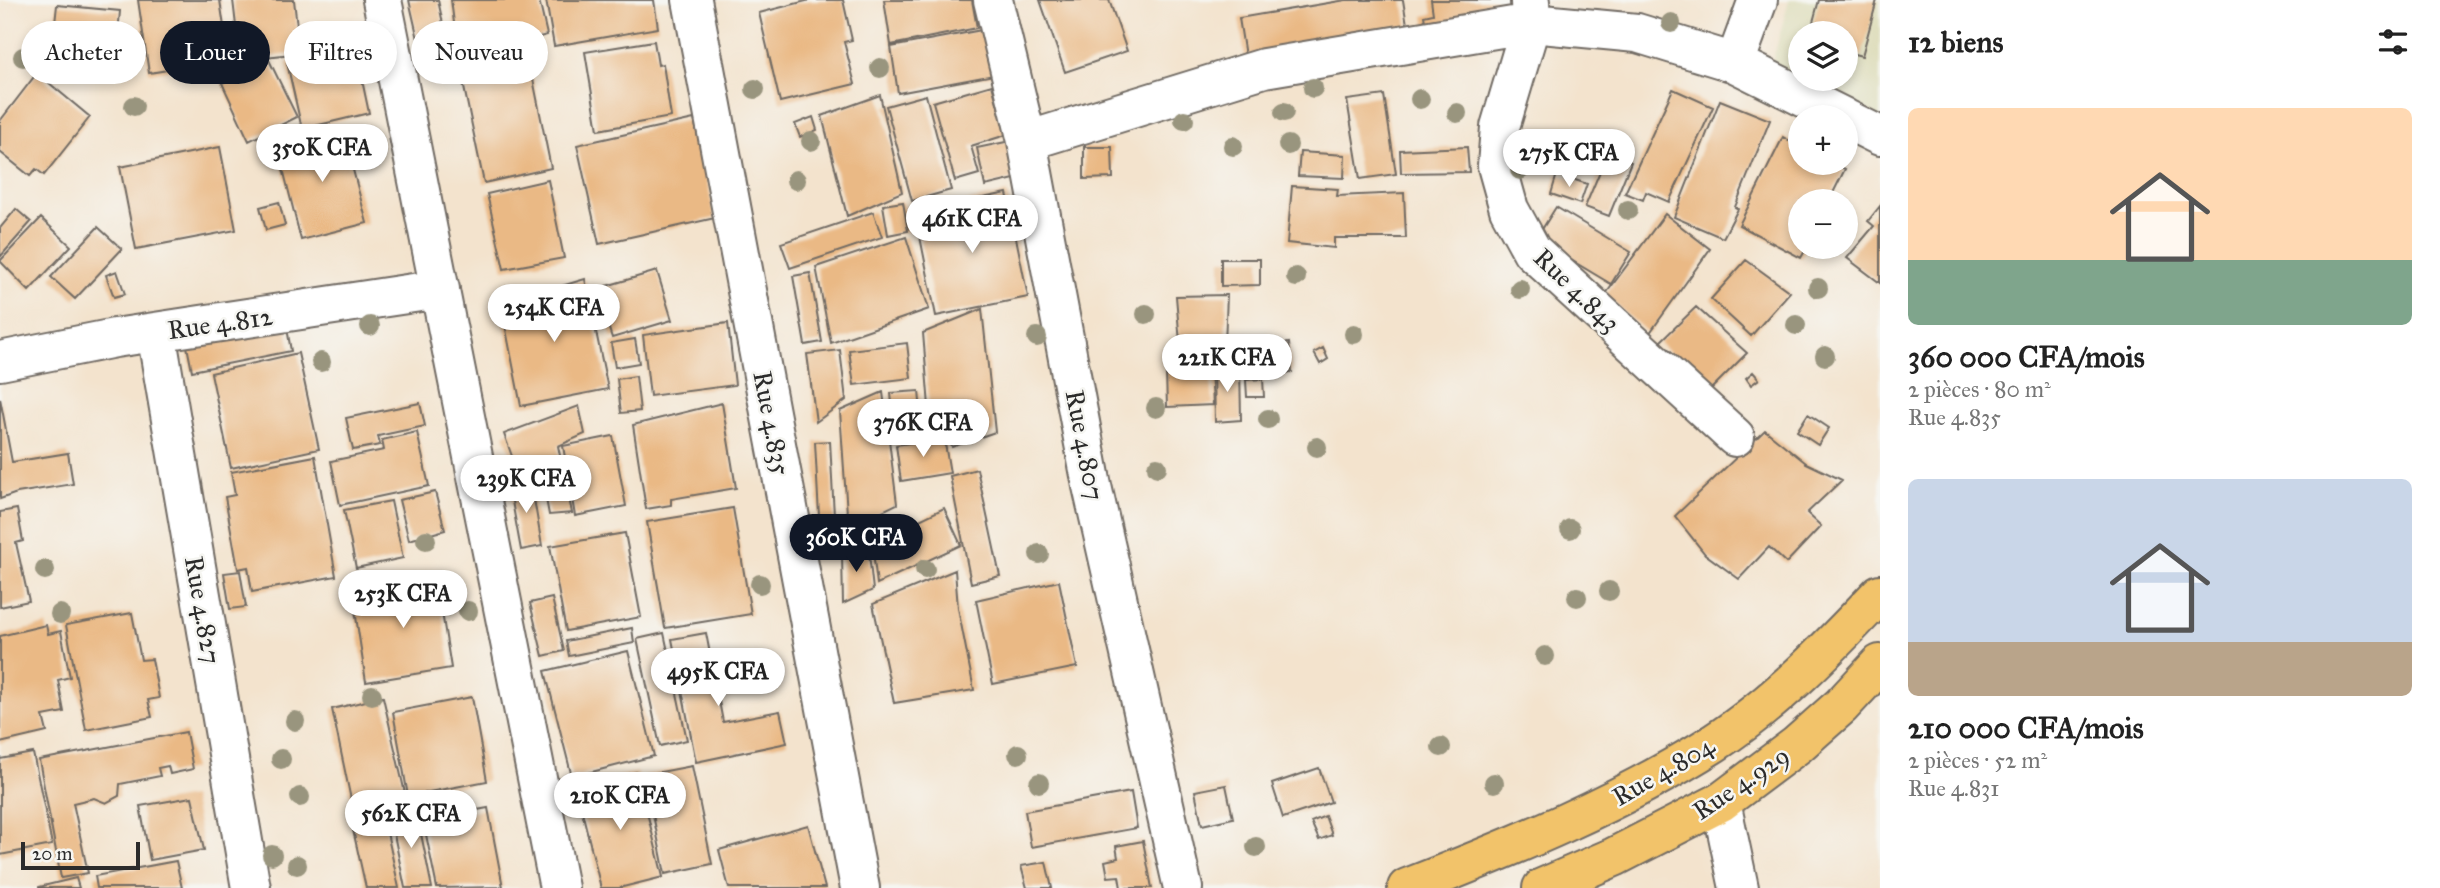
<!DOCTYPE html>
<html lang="fr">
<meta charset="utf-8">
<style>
body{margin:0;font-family:"IM FELL Great Primer",serif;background:#f6f6f6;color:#222;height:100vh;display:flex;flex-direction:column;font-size:26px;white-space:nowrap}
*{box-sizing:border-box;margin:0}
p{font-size:23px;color:#767676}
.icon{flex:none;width:38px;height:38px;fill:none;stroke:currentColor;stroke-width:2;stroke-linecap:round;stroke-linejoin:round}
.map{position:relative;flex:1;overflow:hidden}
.sheet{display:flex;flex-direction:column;background:#fff;width:560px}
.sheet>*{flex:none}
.hud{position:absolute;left:21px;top:21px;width:665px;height:63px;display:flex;gap:14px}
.buttons{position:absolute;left:1788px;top:21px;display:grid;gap:14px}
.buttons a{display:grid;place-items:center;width:70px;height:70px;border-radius:50%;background:#fff;box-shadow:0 4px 10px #0003;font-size:35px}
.scale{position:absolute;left:21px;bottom:18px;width:119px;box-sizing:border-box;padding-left:7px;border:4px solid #2b2b2b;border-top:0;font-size:19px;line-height:24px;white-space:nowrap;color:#2b2b2b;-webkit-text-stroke:5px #f6f6f2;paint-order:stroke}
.price{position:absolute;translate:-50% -60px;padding:0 16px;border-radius:24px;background:#fff;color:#222;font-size:23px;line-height:46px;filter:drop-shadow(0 2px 4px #0008)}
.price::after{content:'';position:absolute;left:50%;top:42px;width:21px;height:16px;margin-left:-10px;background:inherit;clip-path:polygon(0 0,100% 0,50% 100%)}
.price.current{background:#111827;color:#fff}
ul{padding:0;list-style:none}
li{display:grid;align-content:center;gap:14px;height:371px;padding:0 28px}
li span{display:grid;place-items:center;height:217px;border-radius:10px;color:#555}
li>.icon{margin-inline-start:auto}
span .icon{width:126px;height:126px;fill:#fffc;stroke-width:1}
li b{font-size:30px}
h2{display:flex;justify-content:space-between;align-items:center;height:84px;padding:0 28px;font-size:30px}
.tag{padding:0 24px;border-radius:32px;background:#fff;box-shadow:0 4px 10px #0003;font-size:24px;line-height:63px}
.tag.current{background:#111827;color:#fff}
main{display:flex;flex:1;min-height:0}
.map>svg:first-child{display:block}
.built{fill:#deddbb;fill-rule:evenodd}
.building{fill:#eab985}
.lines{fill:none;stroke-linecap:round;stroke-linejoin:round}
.minor-casing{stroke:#716b64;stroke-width:42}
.major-casing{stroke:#716b64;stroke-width:42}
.minor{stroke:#fff;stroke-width:38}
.major{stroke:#f2c36a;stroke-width:38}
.tree{fill:#99957e}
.labels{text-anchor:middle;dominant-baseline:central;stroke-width:5;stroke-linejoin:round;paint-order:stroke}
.street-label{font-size:26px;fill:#2b2b2b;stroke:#f6f6f2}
</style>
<main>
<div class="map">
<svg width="1880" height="888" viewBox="0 0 1880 888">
<rect width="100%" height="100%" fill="#f6f6f2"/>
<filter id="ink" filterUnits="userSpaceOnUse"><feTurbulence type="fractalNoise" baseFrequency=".0143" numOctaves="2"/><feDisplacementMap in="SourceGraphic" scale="14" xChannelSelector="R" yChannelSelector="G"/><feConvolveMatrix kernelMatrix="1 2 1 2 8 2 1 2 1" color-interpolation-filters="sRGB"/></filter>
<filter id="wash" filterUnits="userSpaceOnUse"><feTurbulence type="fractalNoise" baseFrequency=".00686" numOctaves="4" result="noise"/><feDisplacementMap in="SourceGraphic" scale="28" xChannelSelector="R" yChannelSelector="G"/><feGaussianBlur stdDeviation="1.57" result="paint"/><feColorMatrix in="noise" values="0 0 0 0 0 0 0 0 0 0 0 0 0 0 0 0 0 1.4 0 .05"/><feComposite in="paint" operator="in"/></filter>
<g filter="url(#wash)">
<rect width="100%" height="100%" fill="#f3e3cd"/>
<path class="built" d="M1789,0h91v129l-111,-54zM1801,33h45v46h-45z"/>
<g id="blocks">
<path class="building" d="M138,0h82l9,60 -80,13z
M233,0h61l6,53 -60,7z
M409,0h29l7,33 -27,6z
M451,0h88l8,35 -38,10 -53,-7z
M546,0h108l4,28 -104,18z
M810,0h33l9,40 -8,2 11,42 -75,18 -21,-89z
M884,0h88l5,28 -86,17z
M1040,0h69l18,51 -62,21z
M1346,0h57l6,37 -164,19 -6,-38z
M1431,0h91l2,15 -97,16 -3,-15 9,-2z
M1819,0h58l-15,56 -16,-4v-19h-36z
M57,5l63,6 -4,46 -64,-6z
M987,29l7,46 -96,18 -7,-46z
M654,41l4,24 5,-1 8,53 -73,13 -13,-78z
M355,47l14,66 -67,16 -15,-66z
M528,54l23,114 -67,15 -24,-115z
M269,60l28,57 -48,24 -27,-58z
M37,73l53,44 -46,58 -8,-6 -6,7 -30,-24v-31z
M992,85l14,50 -35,11 8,28 -24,7 -22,-79z
M1673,89l40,18 -44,95 -23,-10 -3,8 -18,-7z
M880,95l22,97 -55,24 -25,-100z
M926,95l25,95 -39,11 -26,-95z
M1384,95l12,79 -36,5 -13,-79z
M1720,100l50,20 -35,87 3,2 -15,29 -49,-21z
M813,117l4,13 -17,7 -5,-13z
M694,119l21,99 -116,26 -22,-99z
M342,128l25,95 -66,17 -24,-95z
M1783,137l18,10v16h31l13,6 -16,32h-28v46h6l-6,11 -62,-33z
M1020,139l7,37 -42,10 -8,-38z
M220,147l16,83 -100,19 -16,-82z
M1084,147h28l1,31 -29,1z
M1467,147l2,25 -68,1 -1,-23z
M1300,152l45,3 -1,23 -46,-2z
M1608,152l23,10 -22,54 -24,-9z
M1557,174l30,10 -7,20 -29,-10z
M548,180l16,78 -60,11 -17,-75z
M1292,186l46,3 -1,7 67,-3 2,45h-72v10l-47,-5z
M1007,193l21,104 -92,19 -21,-104z
M279,202l6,23 -19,5 -6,-23z
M903,202l5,29 -20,4 -5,-30z
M1880,206v77l-33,-25 27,-32 -6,-5z
M1556,207l75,45 -20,32 -75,-45z
M16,209l15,13 -31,35v-29z
M873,212l9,25 -92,31 -9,-25z
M1665,214l45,35 -61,85 -44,-39z
M41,218l30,28 -42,45 -29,-30z
M98,227l24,22 -47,50 -24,-22z
M906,237l23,72 -98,34 -15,-76z
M1221,259h39v26l-39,1z
M1746,260l44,32 -39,44 -40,-37z
M117,271l8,23 -11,3 -8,-22z
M657,271l15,49 -60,18 -16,-49z
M810,273l12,69 -17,3 -12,-69z
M585,279l23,110 -87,17 -20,-102z
M1227,295l-2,49 -14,1 2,20 -31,1 -6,-70z
M1696,307l51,46 -37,37 -51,-47z
M982,309l13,123 -43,15 -5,-18 -16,2 -8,-98z
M728,323l7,62 -85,11 -7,-61z
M287,328l4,23 -99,20 -5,-25z
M635,339l4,24 -24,4 -4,-24z
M907,343l4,35 -57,7 -5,-35z
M1289,343l3,29 -30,3 -2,-28z
M1323,348l5,11 -8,5 -6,-11z
M840,350l6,50 -30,22 -9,-68z
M298,353l21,96 -88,19 -20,-95z
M1240,366l1,54 -26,2 -1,-55z
M1211,369l2,36 -46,2 -1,-36z
M1753,372l6,7 -8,6 -5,-7z
M636,376l4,35 -19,2 -4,-34z
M1263,379l1,18h-17l-1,-17z
M919,391l4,44 -28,2 -4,-44z
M883,392l14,112 -49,24 -8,-117z
M0,398l12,64 56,-9 5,31 -56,9 -17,6z
M420,403l5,23 -47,10 2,9 -27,5 -7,-32z
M722,403l14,85 -65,11v6l-25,4 -13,-84z
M579,406l6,28 -27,12 14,67 -23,2 -10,-54 -22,9 -13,-36z
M1808,414l21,14 -11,17 -21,-14z
M1765,430l41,33 36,17 -35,33 14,13 -35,37 -17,-16 -30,32 -34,-25 -30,-38z
M417,432l12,54 -89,19 -9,-44 53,-11 -2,-10z
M613,436l13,70 -51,10 -12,-70z
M944,438l6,35 -49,8 -5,-36z
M830,441l6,112h-15l-6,-111z
M315,456l21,120 -84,16 -4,-25 -10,2 -13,-72 10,-2 -4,-23z
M977,469l23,107 -29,7 -21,-107z
M531,481l11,65 -21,4 -12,-65z
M435,492l10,38 -36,10 -10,-40z
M391,501l12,57 -47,10 -12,-58z
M733,508l18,106 -86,14 -18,-106z
M944,508l17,37 -84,39 -5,-41z
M17,509l6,32 -7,2 13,58 -29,6v-95z
M625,533l16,84 -75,14 -16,-85z
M868,545l5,45 -30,14 -1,-50z
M955,570l3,38 16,82 -80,13 -21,-99z
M240,571l6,36 -16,2 -6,-36z
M436,575l15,93 -85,14 -13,-85 42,-6 -2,-10z
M1059,581l18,86 -84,17 -17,-84z
M552,598l12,53 -21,5 -13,-53z
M132,613l9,47 11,-1 6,33 1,6 -11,2 4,17 -66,13 -20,-105z
M46,625l2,9 13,-3 9,46 -12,3 6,32 -21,4 4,16 -47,11v-107z
M632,628l2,15 -65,13 -3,-15z
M664,633l23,107 -27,6 -23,-107z
M706,633l17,89 57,-11 7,32 -91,19 -24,-123z
M628,651l26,105 -82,21 -27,-106z
M383,697l24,105 -53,12 -22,-105z
M472,697l15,84 -79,15 -15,-84z
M186,732l7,37 -23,5 -2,-8 -10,2 2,8 -40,8 -1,12 -13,7 -12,-5 -21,5 15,70 -27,5 -22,-118z
M33,753l19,92 -52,10v-96z
M692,766l20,98 -47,10 -20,-99z
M1319,768l12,34 -48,16 -11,-34z
M637,772l26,105 -44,11h-18l-25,-101z
M1226,785l7,33 -31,7 -7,-34z
M1131,792l6,36 -106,19 -6,-36z
M192,797l12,53 -54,10 -10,-54z
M488,808l15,79 -66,1 -14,-68z
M416,809l16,79h-27l-15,-73z
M383,814l16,74h-33l-15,-67z
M1325,816l7,19 -13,5 -8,-18z
M808,825l17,63h-96l-10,-38z
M1143,841l9,47h-31l-2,-12 -11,1 -3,-16 13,-3 -2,-12z
M176,861l6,27h-85l-2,-12z
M1046,862l6,26h-25l-6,-22z
M76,878l3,10h-40v-1z"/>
</g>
</g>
<g filter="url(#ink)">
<use href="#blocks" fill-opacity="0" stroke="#716b64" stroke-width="2"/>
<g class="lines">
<defs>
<path id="minor" d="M382,0l177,888
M692,0l168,888
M993,0l34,141 65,345 91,402
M1735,63l23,-63
M1846,119l34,17
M1027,141l237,-73 267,-45 -1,-21
M156,332l95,556
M0,361l115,-23 325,-49
M1735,437l-203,-186 -23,-42 -12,-43 3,-39 31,-104 106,10 98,30 108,54
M1721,802l18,86"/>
<path id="major" d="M1407,888c106,-41 211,-84 307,-145 63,-41 115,-95 166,-149
M1542,888l72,-31 107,-55 76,-57 44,-39 39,-42"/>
</defs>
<use href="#minor" class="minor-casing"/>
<use href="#major" class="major-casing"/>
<use href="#minor" class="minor"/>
<use href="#major" class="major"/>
</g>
<g class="tree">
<circle cx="1671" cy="23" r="10"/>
<circle cx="348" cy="39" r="10"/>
<circle cx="23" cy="57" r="10"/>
<circle cx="880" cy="68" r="10"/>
<circle cx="1313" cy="88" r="10"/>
<circle cx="755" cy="89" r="10"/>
<circle cx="1420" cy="99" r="10"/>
<circle cx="134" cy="106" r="10"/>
<circle cx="1284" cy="112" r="10"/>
<circle cx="1457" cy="113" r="10"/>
<circle cx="1184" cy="120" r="10"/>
<circle cx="811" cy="141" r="10"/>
<circle cx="1288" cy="145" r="10"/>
<circle cx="1233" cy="146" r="10"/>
<circle cx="1520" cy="170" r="10"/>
<circle cx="796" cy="180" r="10"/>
<circle cx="1628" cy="210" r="10"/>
<circle cx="1296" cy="277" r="10"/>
<circle cx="1818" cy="288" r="10"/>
<circle cx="1520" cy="289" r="10"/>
<circle cx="1146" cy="314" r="10"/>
<circle cx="1796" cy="325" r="10"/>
<circle cx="370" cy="326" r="10"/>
<circle cx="1354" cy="334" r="10"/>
<circle cx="1037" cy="337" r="10"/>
<circle cx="1825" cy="356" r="10"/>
<circle cx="321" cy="362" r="10"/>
<circle cx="1156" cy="408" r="10"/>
<circle cx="1268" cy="419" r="10"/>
<circle cx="1317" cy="447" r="10"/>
<circle cx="1157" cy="467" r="10"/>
<circle cx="1570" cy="529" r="10"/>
<circle cx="426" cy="540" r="10"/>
<circle cx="1039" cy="554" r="10"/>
<circle cx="925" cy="569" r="10"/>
<circle cx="45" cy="570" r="10"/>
<circle cx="760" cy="584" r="10"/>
<circle cx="1609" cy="591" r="10"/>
<circle cx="1577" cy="597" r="10"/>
<circle cx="468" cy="611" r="10"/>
<circle cx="60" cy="614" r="10"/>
<circle cx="1545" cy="656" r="10"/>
<circle cx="372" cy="695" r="10"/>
<circle cx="295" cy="721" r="10"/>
<circle cx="1441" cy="747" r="10"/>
<circle cx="1018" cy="754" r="10"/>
<circle cx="281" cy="759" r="10"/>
<circle cx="1039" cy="783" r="10"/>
<circle cx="1494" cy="783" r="10"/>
<circle cx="300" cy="797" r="10"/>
<circle cx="1256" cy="847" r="10"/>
<circle cx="272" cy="855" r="10"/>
<circle cx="297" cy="865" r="10"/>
</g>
</g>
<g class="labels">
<g class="street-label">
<text transform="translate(1577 290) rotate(44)">Rue 4.843</text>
<text transform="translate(220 323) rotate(-8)">Rue 4.812</text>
<text transform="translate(772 423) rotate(79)">Rue 4.835</text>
<text transform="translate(1085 445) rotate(79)">Rue 4.807</text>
<text transform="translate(203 610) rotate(80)">Rue 4.827</text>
<text transform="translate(1663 771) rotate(-30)">Rue 4.804</text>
<text transform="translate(1741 783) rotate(-34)">Rue 4.929</text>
</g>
</g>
</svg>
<div class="buttons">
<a><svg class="icon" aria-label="layers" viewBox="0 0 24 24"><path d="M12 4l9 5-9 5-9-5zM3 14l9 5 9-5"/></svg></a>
<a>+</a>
<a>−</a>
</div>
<div class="scale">20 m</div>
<b class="price" style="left:322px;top:184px">350K CFA</b>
<b class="price" style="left:1569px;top:189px">275K CFA</b>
<b class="price" style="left:972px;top:255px">461K CFA</b>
<b class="price" style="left:554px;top:344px">254K CFA</b>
<b class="price" style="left:1227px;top:394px">221K CFA</b>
<b class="price" style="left:923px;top:459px">376K CFA</b>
<b class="price" style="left:526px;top:515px">239K CFA</b>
<b class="price current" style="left:856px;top:574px">360K CFA</b>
<b class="price" style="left:403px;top:630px">253K CFA</b>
<b class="price" style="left:718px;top:708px">495K CFA</b>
<b class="price" style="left:620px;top:832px">210K CFA</b>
<b class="price" style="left:411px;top:850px">562K CFA</b>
<div class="hud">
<a class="tag">Acheter</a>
<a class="tag current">Louer</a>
<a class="tag">Filtres</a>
<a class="tag">Nouveau</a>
</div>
</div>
<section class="sheet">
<h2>12 biens<svg class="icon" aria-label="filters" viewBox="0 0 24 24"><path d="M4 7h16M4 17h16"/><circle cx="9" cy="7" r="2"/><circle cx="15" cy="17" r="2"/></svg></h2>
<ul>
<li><span style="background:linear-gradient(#ffd9b3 70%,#7fa58c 0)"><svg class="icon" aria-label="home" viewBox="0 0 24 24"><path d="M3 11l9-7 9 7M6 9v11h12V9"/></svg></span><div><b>360 000 CFA/mois</b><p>2 pièces · 80 m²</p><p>Rue 4.835</p></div></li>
<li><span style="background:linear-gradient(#c9d6e8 75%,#b9a48a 0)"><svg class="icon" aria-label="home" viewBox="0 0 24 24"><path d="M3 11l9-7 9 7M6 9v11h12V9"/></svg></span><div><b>210 000 CFA/mois</b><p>2 pièces · 52 m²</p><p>Rue 4.831</p></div></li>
</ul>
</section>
</main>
